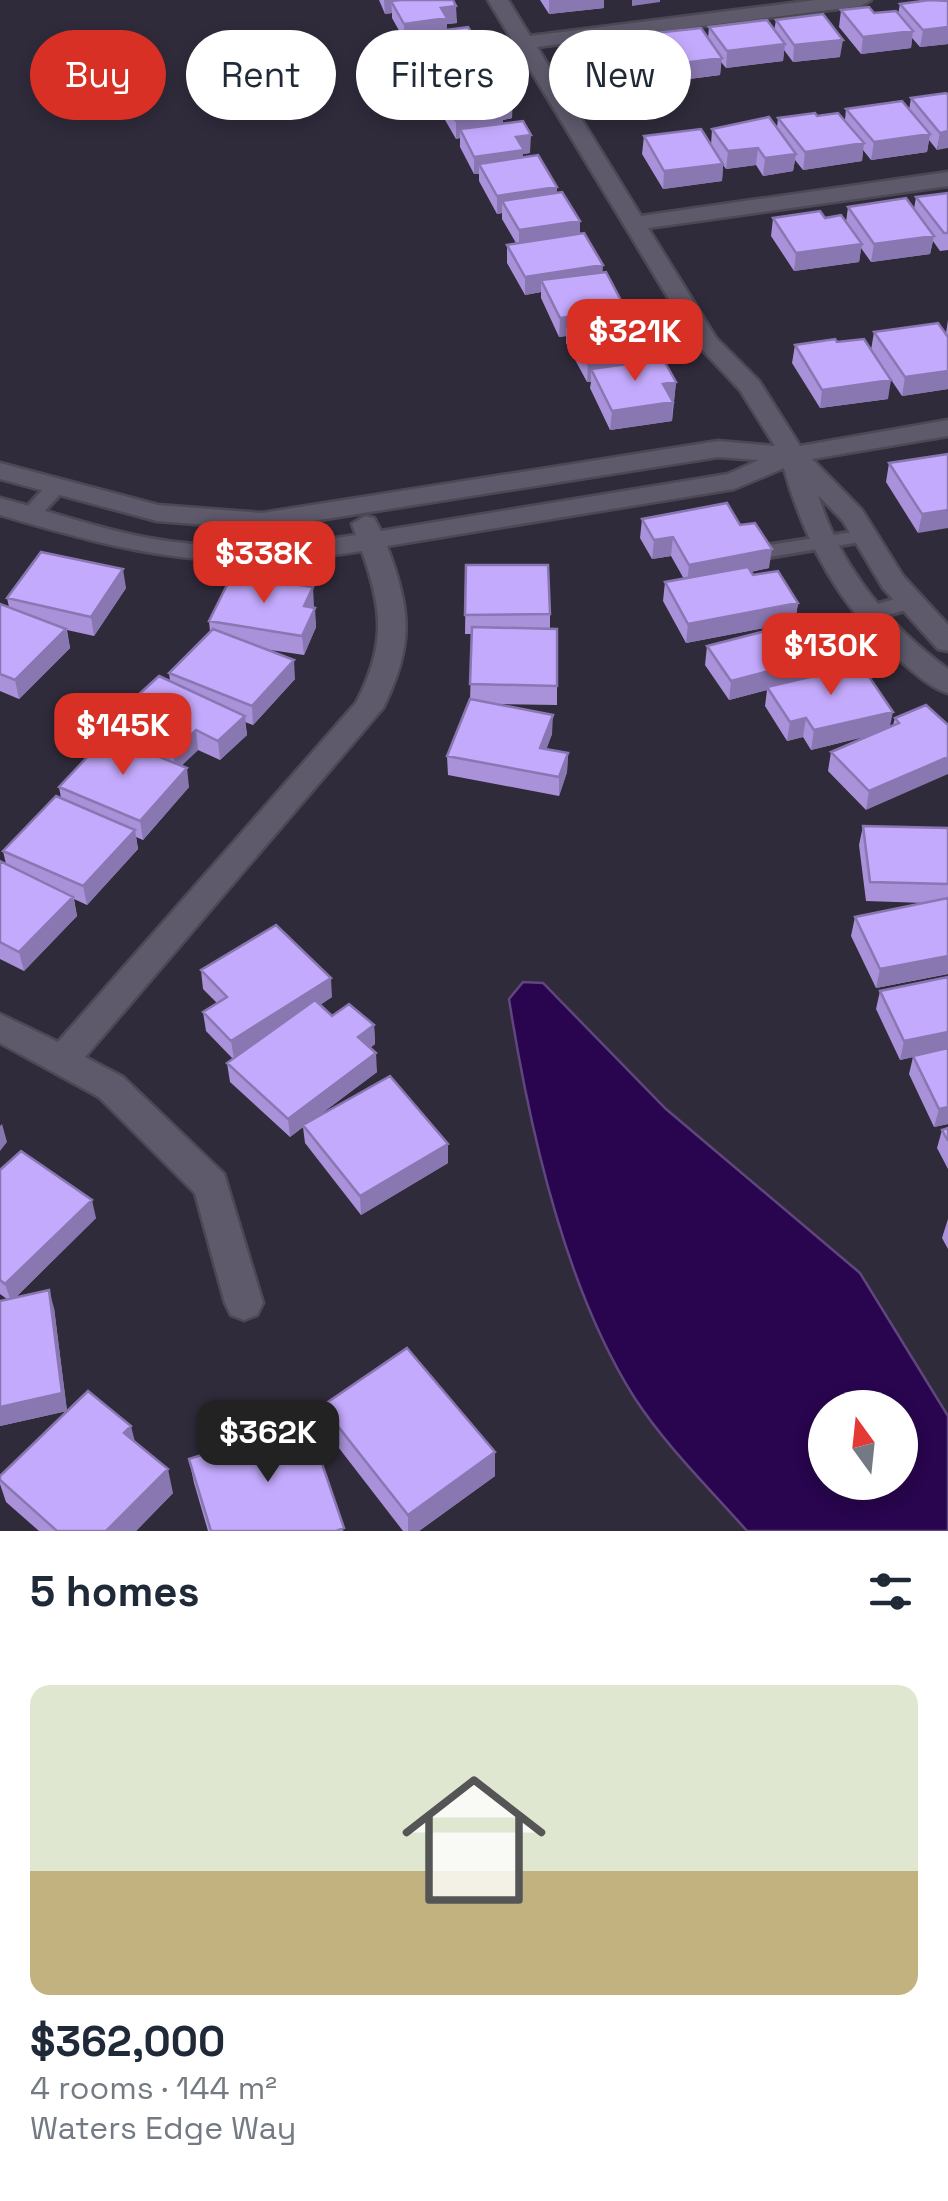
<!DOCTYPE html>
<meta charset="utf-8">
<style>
body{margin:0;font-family:"Space Grotesk",sans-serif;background:#f2f2f3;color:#1f2937;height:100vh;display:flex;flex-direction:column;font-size:38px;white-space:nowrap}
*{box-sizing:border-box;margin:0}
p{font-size:32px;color:#747a83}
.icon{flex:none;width:55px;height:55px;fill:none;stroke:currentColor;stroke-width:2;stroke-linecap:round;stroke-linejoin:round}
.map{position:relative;height:1531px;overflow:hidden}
.sheet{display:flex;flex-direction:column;background:#fff;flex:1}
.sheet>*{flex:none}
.banner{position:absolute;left:30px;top:30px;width:890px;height:90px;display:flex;gap:20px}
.needle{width:65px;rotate:345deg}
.tools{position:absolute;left:808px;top:1390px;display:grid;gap:20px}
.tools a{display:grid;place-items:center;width:110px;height:110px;border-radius:50%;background:#fff;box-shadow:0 5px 15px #0003;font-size:50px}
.price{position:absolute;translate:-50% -85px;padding:0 22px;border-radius:20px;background:#d93025;color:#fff;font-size:32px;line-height:65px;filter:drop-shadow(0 2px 5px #0008)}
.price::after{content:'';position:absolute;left:50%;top:60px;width:30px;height:22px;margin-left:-15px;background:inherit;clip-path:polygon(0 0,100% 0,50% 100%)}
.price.current{background:#222;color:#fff}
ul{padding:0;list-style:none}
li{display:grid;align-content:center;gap:20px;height:530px;padding:0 30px}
li span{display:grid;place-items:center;height:310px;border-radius:20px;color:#555}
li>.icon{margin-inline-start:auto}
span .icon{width:180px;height:180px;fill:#fffc;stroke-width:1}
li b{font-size:42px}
h2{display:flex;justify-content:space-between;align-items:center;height:120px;padding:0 30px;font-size:42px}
.tag{padding:0 35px;border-radius:45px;background:#fff;box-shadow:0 5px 15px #0003;font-size:35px;line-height:90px}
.tag.current{background:#d93025;color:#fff}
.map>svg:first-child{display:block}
.water{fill:#28054e;stroke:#5f467c;stroke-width:2.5;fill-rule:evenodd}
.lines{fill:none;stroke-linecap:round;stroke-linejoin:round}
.service-casing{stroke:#4c4955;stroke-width:6}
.minor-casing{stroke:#4c4955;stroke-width:5}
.service{fill:#5e5a6b;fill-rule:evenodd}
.minor{fill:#5e5a6b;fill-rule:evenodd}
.wall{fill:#a992da}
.shaded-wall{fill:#8977b1}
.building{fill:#c4aafd;stroke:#8977b1;stroke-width:2.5}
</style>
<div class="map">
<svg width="948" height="1531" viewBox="0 0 948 1531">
<rect width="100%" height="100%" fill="#302b3b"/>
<path class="water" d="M523,982l20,1 123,126 194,164 88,143v115h-201c-38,-43 -82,-86 -113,-134 -70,-111 -105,-270 -125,-398zM825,1408h75v74h-75z"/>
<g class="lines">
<defs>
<path id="service" d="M57,480l7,2 3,4 -3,4 -27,29h-14l-3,-4 3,-4 27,-29z
M865,530l10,6 -3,4 -102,17 -10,-6 10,-6z
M909,595l10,7 -3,5 -45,13 -10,-7 3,-5z"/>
<path id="minor" d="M488,0h20l22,36 286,-36h55l-10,6 -324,41 104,169 307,-44v14l-300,42 68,110 43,43 41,65 148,-26v16l-136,23 50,51 41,66 45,49v26l-10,-2 -55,-61 -40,-67 -25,-26c22,71 70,131 130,174v24c-17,-5 -31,-18 -45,-30 -60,-51 -98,-119 -119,-195l-50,21 -347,57c24,65 27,99 -4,162l-298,349 38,20 101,97 39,129 -6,12 -13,5 -13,-5 -6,-12 -30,-110 -96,-96 -99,-54v-29l58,28 298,-339c30,-58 27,-92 6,-152 -144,23 -226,4 -362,-36v-17c50,13 98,31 149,40 68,13 139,8 207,-3l-4,-11 13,-8 9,2 7,13 347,-57 31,-14 -41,-3 -456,72 -105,-8 -157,-42v-16l158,42 104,8 456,-72 57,5 -35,-56 -45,-48z"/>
</defs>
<use href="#service" class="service-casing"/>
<use href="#minor" class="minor-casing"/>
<use href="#service" class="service"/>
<use href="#minor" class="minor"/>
</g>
<path class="wall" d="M379,0h74l4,23 -10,1v6l29,25 26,32 10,31 -9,2v4l27,29 -7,1v3l34,35 69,123 28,45 22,22 -4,39 -62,9 -20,-42 1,-6h-4l-21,-39v-7l-7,1 -18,-39v-6l-16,3 -18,-32v-18l9,-2 -14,-24v-6l-5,1 -18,-33v-7h-5l-14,-27v-9l-4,1 -15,-26v-8l-9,2 -14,-27v-13l-10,1 -8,-15v-17h2l-10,-18v-5l-7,1z
M540,0h64v8l-55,6z
M948,1v43l-28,3 -8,-9 -1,10 -50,6 -22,-27 2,-17 57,4 2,-10z
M776,20l64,37 -47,5 -9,-12 -1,11 -57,7 -5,-6 -1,13 -54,7 -10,-14 -1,15 -54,10 -21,-30 1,-17 64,5 1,-17 62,5 1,-12 65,4z
M948,95l-11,55 -8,-10 -2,12 -56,8 -8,-10 -1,11 -59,9 -8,-10 -2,11 -30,5 -7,-11 -30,4 -3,-4 -1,16 -59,8 -21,-35 2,-18 67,9 1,-16 65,-2 1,-9 39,-2 28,4 1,-11 63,1 2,-12z
M948,193v57l-8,1 -7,-10 -3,13 -59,8 -10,-14 -2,14 -65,9 -23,-35 2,-18h52l21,4 2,-15 66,2 2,-12z
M948,320v69l-46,7 -31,-46 3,-18 72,1z
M795,345l93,54 -68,9 -28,-45z
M948,454l-30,79 -32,-51 3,-19z
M642,519l98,6 29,43 -18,4 2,3 45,28 -3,19 -109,21 -23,-42 2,-19 19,-3 -13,-23 -19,3 -12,-21z
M466,565l84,49v15l7,57v19l-62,-1 57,30 -6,15 22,4 -1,19 -8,24 -111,-21 -1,-19 23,-55 2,-67h-7z
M126,588l-32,48 -27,-6 3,18 -51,51 -19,-8v-87l9,3 -2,-9z
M314,606l2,21 -12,28 -40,-6 31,30 -42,46 -8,-3 2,13 -27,25 -22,-10 -17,16 8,21 -46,53 -7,-3 2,12 -51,56 -13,-6 3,17 -53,55 -24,-12v-98l6,3 -3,-13 58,-53 -2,-11 70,-42 -2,-15 3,-3 -2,-1 -3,-19 45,-26 -1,-8 41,-42 -1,-10z
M707,646l131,24 52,56 3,-1 2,-7 31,-13 -60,105 -38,-39 3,-19 36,-16 -56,14 -8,-13 -16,4 -22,-35 2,-16 -38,10 -24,-35z
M863,826l85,2v146l-72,14 -25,-52 4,-19 70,-14 -59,-2 -7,-56z
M201,970l131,27 -12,8 12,11 42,9 1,19 -5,4 7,24 -60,45 131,27v19l-87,52 -56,-72 -2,-16 -13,10 -60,-55 -3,-19 6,-4 -27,-28 -3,-19 14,-9 -14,-14z
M948,977v147l-14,3 -25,-53 4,-17 -13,3 -24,-51 4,-18z
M948,1128v41l-11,-21 5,-18z
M0,1170l96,48 -80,79 38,11 13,103 -67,15v-125l7,-2 -7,-5z
M948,1219v30l-6,-11z
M322,1406l173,46v24l-76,55h-16l-78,-101z
M189,1459l155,72h-136l-14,-48z
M0,1476l173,17 -37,38h-97l-33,-29 -6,-18z"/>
<path class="shaded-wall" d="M384,0h54l-47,1 1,12 -7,1z
M549,0h55v8l-55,6z
M632,0h28v2l-28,4z
M456,6l1,17 -10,1v11l-43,6v-17l37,-16z
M948,27v17l-28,3 3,-17z
M913,31l-2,17 -50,6 2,-17z
M476,40v17l-55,13v-13l42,-15z
M843,40l-3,17 -47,5 1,-17z
M785,44l-2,17 -57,7 1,-17z
M417,50l1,17 -10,1v-17z
M722,58l-2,17 -54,7 1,-17z
M656,66l-1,17 -54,10v-17z
M502,80v17l-61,-2v10l-9,2v-18z
M513,101l-1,17 -9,2v12l-43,-3v9l-4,1v-18l41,-18z
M948,131v17l-11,2 3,-17z
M930,134l-3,18 -56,8 3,-18z
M531,135l-1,18 -7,1v14l-44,-4v10h-5v-17l42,-20z
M864,143l-2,18 -59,9 2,-18z
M758,148l-2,17 -30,4 2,-18z
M796,154l-3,17 -30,5 2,-18z
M723,164l-1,17 -59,8 1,-18z
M557,187v18l-55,-4v12l-5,1v-18z
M580,221v18l-61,9v-18z
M934,236l-4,18 -59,8 3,-18z
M862,244l-3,18 -65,9 2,-18z
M603,265l-1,18 -61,-3v12l-16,3v-18z
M626,310l-1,18 -59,-3v11l-7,1 1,-19z
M654,353l-1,18 -62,-2v13h-4l1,-18z
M948,371v18l-46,7 3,-19z
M891,380l-3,19 -68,9 2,-18z
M676,382l-2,19 -12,2 1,-19z
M673,402l-1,19 -62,9 2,-19z
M948,510v18l-30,5 4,-19z
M673,537l-2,19 -19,3 2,-19z
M772,549l-3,19 -82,16 2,-19z
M123,569l3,19 -32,48 -3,-19z
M313,587l1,19 -9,19 -1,-19z
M798,603l-3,19 -109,21 2,-19z
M315,608l1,19 -12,28 -2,-19z
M66,629l4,19 -51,51 -4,-19z
M841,652l-3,19 -71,16v3l-38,10 2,-19z
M294,660l1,19 -42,46 -1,-19z
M893,712l-4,19 -78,19 3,-20z
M553,715l-1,19 -12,33v-19z
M245,716l2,19 -27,25 -2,-19z
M806,718l-3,19 -16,4 3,-19z
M196,730l2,20 -22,21 -3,-19z
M568,753l-1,19 -8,24v-19z
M948,757v17l-82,36 3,-19z
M187,768l2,19 -46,53 -3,-19z
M135,830l3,19 -51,56 -4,-19z
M73,897l4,19 -53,55 -5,-19z
M948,955v19l-72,14 4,-19z
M331,978l1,19 -98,62 -3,-18z
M374,1025l1,19 -16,12 -1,-19z
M948,1032v17l-48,11 4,-19z
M376,1053l1,19 -87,65 -2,-18z
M948,1107v17l-14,3 5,-18z
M2,1124l5,18 -7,9v-25z
M448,1144v19l-87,52 -1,-19z
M92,1200l4,18 -85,84 -6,-18z
M49,1290l5,18 13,103 -67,15v-19z
M131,1426l6,24 -13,-17z
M495,1452v24l-76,55h-11v-16z
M168,1469l5,24 -37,38h-30z"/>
<path class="building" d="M401,0h52l3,6 -15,2 6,10 -43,6 -13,-23z
M930,0l18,1v26l-25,3 -23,-26z
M869,7l5,6 22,-2 17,20 -50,6 -22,-27z
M823,14l20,26 -49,5 -18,-25z
M767,20l18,24 -58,7 -18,-24z
M468,27l8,13 -13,2 6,9 -48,6 -4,-7 -9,1 -8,-15z
M701,28l21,30 -55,7 -21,-31z
M636,39l20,27 -55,10 -20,-30z
M483,54l19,26 -70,9 -14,-26z
M503,87l10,14 -16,2 6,12 -47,6 -15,-26z
M946,93l2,2v36l-8,2 -29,-35z
M902,101l28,33 -56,8 -28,-33z
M815,113l2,3 21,-3 26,30 -59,9 -27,-34z
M769,117l27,37 -31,4 -7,-10 -30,3 -16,-22z
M523,121l8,14 -15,2 8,13 -50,7 -14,-28z
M701,129l22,35 -59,7 -20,-35z
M538,155l19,32 -60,9 -18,-32z
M562,192l18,29 -61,9 -17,-29z
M948,193v40h-4l-28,-36z
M906,198l28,38 -60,8 -26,-37z
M820,211l5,7 16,-3 21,29 -66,9 -23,-35z
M584,233l19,32 -78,12 -18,-32z
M606,272l20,38 -66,8 -19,-38z
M631,314l23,39 -66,11 -22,-39z
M938,323l10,14v34l-43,6 -31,-45z
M835,339l2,3 27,-3 27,41 -69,10 -27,-45z
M663,359l13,23 -13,2 10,18 -61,9 -21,-42z
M948,454v56l-26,4 -33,-51z
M727,503l13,22 15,-2 17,26 -83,16 -16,-28 -19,3 -12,-21z
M41,552l82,17 -32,48 -84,-19z
M466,565h82l2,49 -85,1z
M748,567l5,8 25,-4 20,32 -110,21 -23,-42z
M232,575l81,12 -9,19 11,2 -13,28 -93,-15z
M0,604l66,25 -51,51 -15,-6z
M816,618l25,34 -110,29 -24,-35z
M472,627l85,2v57l-87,-2z
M213,629l81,31 -42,46 -83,-33z
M861,665l32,47 -79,18 -8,-12 -16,4 -23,-35z
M159,676l86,40 -27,25 -22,-11 -23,22 -46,-22 16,-15 -18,-8z
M470,699l83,16 -13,33 28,5 -9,24 -112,-21z
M926,705l22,20v32l-79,34 -38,-39 68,-29 -4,-5z
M107,736l80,32 -47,53 -81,-34z
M56,796l79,34 -52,56 -80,-35z
M863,826l85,2v56l-78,-2z
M0,861l73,36 -54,55 -19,-10z
M948,898v58l-68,13 -25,-52z
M276,925l55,53 -100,63 -28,-29 24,-15 -26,-27z
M948,977v55l-44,9 -24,-50z
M315,1000l17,16 17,-12 25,21 -16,12 18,16 -88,66 -61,-56z
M948,1048v59l-9,2 -26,-53z
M390,1076l58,68 -88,52 -57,-71z
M948,1128v13l-6,-11z
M21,1151l71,49 -87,84 -5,-4v-110z
M49,1290l13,103 -62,14v-106z
M407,1348l88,104 -87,63 -86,-109z
M88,1391l43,35 -7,7 44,36 -62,62h-49l-57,-51v-4z
M307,1420l37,108 -8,3h-125l-22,-72z"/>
</svg>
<div class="tools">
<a><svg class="needle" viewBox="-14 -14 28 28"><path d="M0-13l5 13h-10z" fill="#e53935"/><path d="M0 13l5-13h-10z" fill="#747a83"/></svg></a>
</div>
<b class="price" style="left:635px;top:384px">$321K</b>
<b class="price" style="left:264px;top:606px">$338K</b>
<b class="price" style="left:831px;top:698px">$130K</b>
<b class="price" style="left:123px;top:778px">$145K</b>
<b class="price current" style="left:268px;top:1485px">$362K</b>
<div class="banner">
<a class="tag current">Buy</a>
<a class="tag">Rent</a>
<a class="tag">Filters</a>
<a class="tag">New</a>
</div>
</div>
<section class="sheet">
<h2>5 homes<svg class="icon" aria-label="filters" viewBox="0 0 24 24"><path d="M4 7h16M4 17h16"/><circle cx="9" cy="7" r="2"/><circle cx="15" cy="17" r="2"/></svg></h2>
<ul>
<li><span style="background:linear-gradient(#dfe7d0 60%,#c2b280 0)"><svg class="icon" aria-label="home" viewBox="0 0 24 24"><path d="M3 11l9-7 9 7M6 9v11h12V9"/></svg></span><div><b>$362,000</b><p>4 rooms · 144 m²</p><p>Waters Edge Way</p></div></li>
</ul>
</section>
